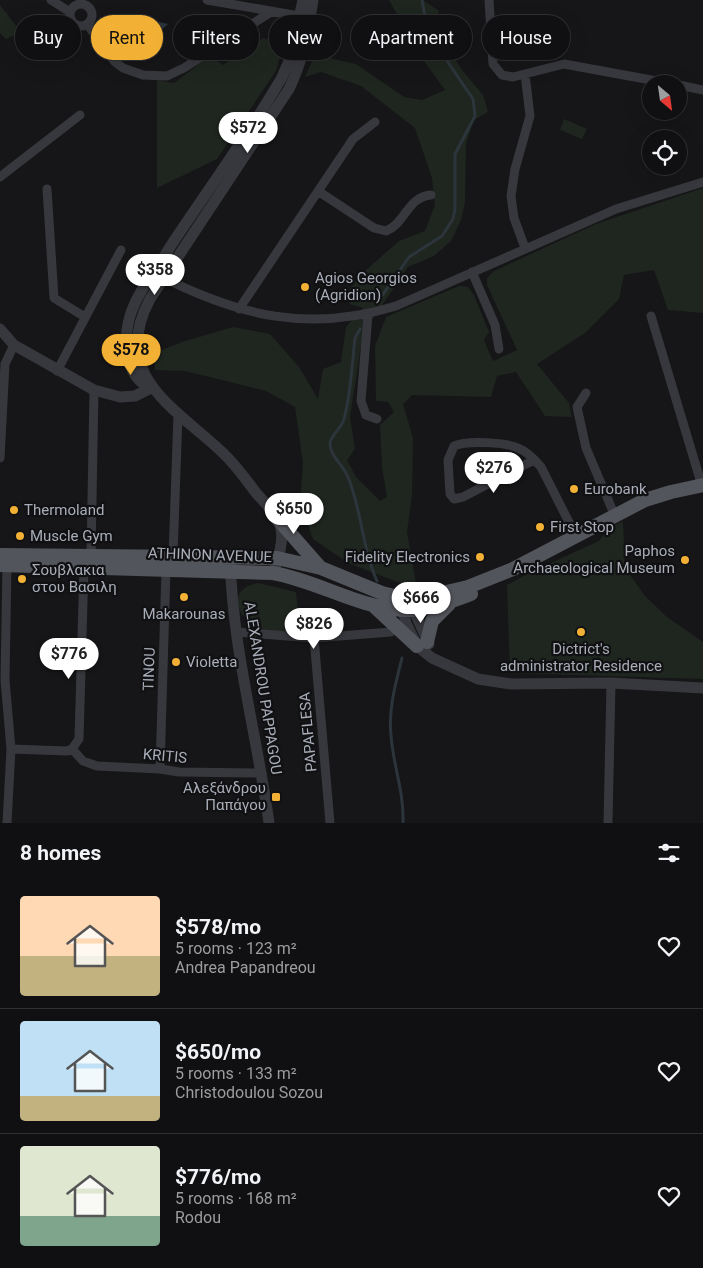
<!DOCTYPE html>
<meta charset="utf-8">
<style>
body{margin:0;font-family:Roboto,sans-serif;background:#1e1e20;color:#f1f3f6;height:100vh;display:flex;flex-direction:column;font-size:19px;white-space:nowrap}
*{box-sizing:border-box;margin:0}
p{font-size:16px;color:#9c9d9f}
.icon{flex:none;width:28px;height:28px;fill:none;stroke:currentColor;stroke-width:2;stroke-linecap:round;stroke-linejoin:round}
.map{position:relative;height:823px;overflow:hidden}
.details{display:flex;flex-direction:column;background:#101012;flex:1}
.details>*{flex:none}
.banner{position:absolute;left:15px;top:15px;width:674px;height:45px;display:flex;gap:10px}
.needle{width:32px;rotate:151deg}
.buttons{position:absolute;left:642px;top:75px;display:grid;gap:10px}
.buttons a{display:grid;place-items:center;width:45px;height:45px;border-radius:50%;background:#101012;box-shadow:0 5px 20px #0002,0 0 0 1px #303032;font-size:25px}
.price{position:absolute;translate:-50% -42px;padding:0 11px;border-radius:18px;background:#fff;color:#222;font-size:16px;line-height:32px;filter:drop-shadow(0 1px 2px #0008)}
.price::after{content:'';position:absolute;left:50%;top:30px;width:15px;height:11px;margin-left:-8px;background:inherit;clip-path:polygon(0 0,100% 0,50% 100%)}
.price.active{background:#f2b134;color:#111}
ul{padding:0;list-style:none}
li{display:flex;align-items:center;gap:15px;height:125px;padding:0 20px}
li+li{border-top:1px solid #303032}
li span{display:grid;place-items:center;flex:none;width:140px;height:100px;border-radius:5px;color:#555}
li>.icon{margin-inline-start:auto}
span .icon{width:60px;height:60px;fill:#fffc;stroke-width:1}
li b{font-size:21px}
h2{display:flex;justify-content:space-between;align-items:center;height:60px;padding:0 20px;font-size:21px}
.pill{padding:0 18px;border-radius:22px;background:#101012;box-shadow:0 5px 20px #0002,0 0 0 1px #303032;font-size:18px;line-height:45px}
.pill.active{background:#f2b134;color:#111}
.map>svg:first-child{display:block}
.green{fill:#1e261f}
.water{fill:#2c353c}
.lines{fill:none;stroke-linecap:round;stroke-linejoin:round}
.stream{stroke:#2c353c;stroke-width:3}
.minor{stroke:#37383d;stroke-width:9}
.tertiary{stroke:#37383d;stroke-width:11}
.primary{stroke:#53555c;stroke-width:14}
.poi-dot{fill:#f2b134;stroke:#111113;stroke-width:2}
.labels{text-anchor:middle;dominant-baseline:central;stroke-width:4.5;stroke-linejoin:round;paint-order:stroke}
.poi-label{font-size:15px;fill:#a8adb8;stroke:#111113;text-anchor:start}
.street-label{font-size:15px;fill:#a8adb8;stroke:#111113}
</style>
<div class="map">
<svg width="703" height="823" viewBox="0 0 703 823">
<rect width="100%" height="100%" fill="#161618"/>
<path class="green" d="M389,0h34l16,11 -5,14 28,45 21,25 5,17 -14,8 -8,23 -1,59 -4,18 -10,21 -17,15 -26,11 -45,66 -13,84 5,32 -8,11 9,17 24,24 7,-4 -5,-30 -2,-42 14,-13 -6,-10 -12,-1 -1,-55 11,-29 73,-31 9,1 6,8 15,37 -5,8 9,21 24,-11 -30,-65v-7l7,-7 102,-47 107,-36v125l-35,-3 -14,-40 -30,5 -5,24 -34,34 -48,31 32,39 3,14 -27,-1 -29,-44 -19,4 -6,21 -79,-2 -9,9 10,34 -1,58 -5,36 9,52 -16,-1 -52,-20 -35,-24 -13,-35 3,-41 -8,-56 -29,-16 -81,-20 -30,-1 -1,-17 28,-11 51,-15 37,7 29,33 19,32 5,-30 18,-7 5,-35 17,-19 -13,-4 -4,-11 20,-23 33,-29 26,-10 10,-26 -3,-27 -17,-50 -54,-42 -40,-14 -16,5 10,-22 41,9 48,33 18,3 23,-10 -24,-33z
M0,5l21,27 -15,7 -6,-6z
M251,34l7,4 -10,7 -8,-5z
M263,38l21,5 -8,28 -59,88 -60,29v-108l17,3 36,-27 13,9z
M564,119l23,10 -5,10 -22,-9z
M623,521l2,47 20,28 22,21 36,25v37l-193,-6 -3,-88 22,-12 70,-32 10,-13z
M258,583l38,9 4,39c-11,0 -25,2 -35,-1 -27,-7 -42,-41 -7,-47z"/>
<path class="water" d="M136,17l32,7 -10,9 -8,1 -6,-6 -10,-2z"/>
<g class="lines">
<path class="stream" d="M377,303l32,-46 33,-21 11,-17 2,-10v-55l20,-38 -2,-17 -45,-66 -6,-33
M360,329l-5,9c-3,26 -4,55 -11,81 -2,9 -15,18 -14,25 0,12 14,22 18,33 14,34 14,71 29,104
M402,658c-6,24 -14,52 -11,77 2,31 13,55 12,88"/>
<path class="minor" d="M51,0l19,12
M207,0l98,17
M489,0l4,64 9,11 11,2 51,-13 109,20
M70 15a11 11 0 1 1 22 0a11 11 0 1 1-22 0Z
M87,24l28,38 8,6 20,7 24,1 17,-8 87,-56
M525,74l5,42 -15,53 -4,27 3,22 11,30
M679,85l24,5
M0,177l80,-62
M47,189l7,109 31,19
M318,191l56,37 12,3c20,-8 21,-34 45,-36
M472,272l23,53 4,24
M160,276c79,40 149,57 236,30l220,-97 87,-27
M239,309l114,-170 22,-17
M368,315l-7,86 5,14 11,4
M651,316l51,170
M57,371l64,-121
M586,393l-9,14 9,41 29,68
M0,458l5,-94 9,-19
M534,460l-71,37 -9,2 -4,-5 -2,-34 6,-14c13,-6 53,-4 66,3 8,3 15,11 21,18l35,69
M91,555l3,-165
M173,556l5,-142
M7,564l-2,116 6,69 -4,74
M236,632l78,6 77,-6
M314,638l16,185
M11,749l56,2 5,-2 7,-10 5,-172
M72,749l11,12 14,5 63,3 19,3 83,1
M160,769l6,-199
M608,823l3,-140"/>
<path class="tertiary" d="M0,329l14,16 80,45 26,7 15,-1 16,-8
M149,387c-25,-12 -26,-47 -19,-71 7,-24 27,-47 40,-69 37,-56 77,-110 111,-168l9,-20 13,-59
M230,557c2,90 27,178 39,266
M273,573c5,-14 12,-34 7,-48 -4,-12 -15,-22 -23,-31 -11,-14 -21,-29 -34,-41 -47,-45 -114,-77 -73,-154l139,-210c14,-29 19,-57 24,-89
M401,602l5,21 11,23 15,12 46,21 33,5 100,-1 92,5
M411,604l18,40"/>
<path class="primary" d="M275,516l44,50
M0,555l277,3 44,10 61,25 17,4 30,-1 39,-9 45,-18 132,-69 26,-8 32,-7
M0,565l273,8c45,8 85,35 131,37 23,1 45,-8 67,-16
M375,607l42,39
M427,642l5,-21 17,-17"/>
</g>
<g class="poi-dot">
<circle cx="305" cy="287" r="5"/>
<circle cx="574" cy="489" r="5"/>
<circle cx="14" cy="510" r="5"/>
<circle cx="540" cy="527" r="5"/>
<circle cx="20" cy="536" r="5"/>
<circle cx="480" cy="557" r="5"/>
<circle cx="685" cy="560" r="5"/>
<circle cx="22" cy="579" r="5"/>
<circle cx="184" cy="597" r="5"/>
<circle cx="581" cy="632" r="5"/>
<circle cx="176" cy="662" r="5"/>
<rect x="271" y="792" width="10" height="10" rx="2.5"/>
</g>
<g class="labels">
<g class="poi-label">
<text x="315" y="278">Agios Georgios<tspan x="315" dy="17">(Agridion)</tspan></text>
<text x="584" y="489">Eurobank</text>
<text x="24" y="510">Thermoland</text>
<text x="550" y="527">First Stop</text>
<text x="30" y="536">Muscle Gym</text>
<text x="675" y="551" text-anchor="end">Paphos<tspan x="675" dy="17">Archaeological Museum</tspan></text>
<text x="470" y="557" text-anchor="end">Fidelity Electronics</text>
<text x="32" y="570">Σουβλακια<tspan x="32" dy="17">στου Βασιλη</tspan></text>
<text x="184" y="614" text-anchor="middle">Makarounas</text>
<text x="581" y="649" text-anchor="middle">Dictrict's<tspan x="581" dy="17">administrator Residence</tspan></text>
<text x="186" y="662">Violetta</text>
<text x="266" y="788" text-anchor="end">Αλεξάνδρου<tspan x="266" dy="17">Παπάγου</tspan></text>
</g>
<g class="street-label">
<text transform="translate(210 555) rotate(2)">ATHINON AVENUE</text>
<text transform="translate(149 669) rotate(-88)">TINOU</text>
<text transform="translate(263 688) rotate(81)">ALEXANDROU PAPPAGOU</text>
<text transform="translate(308 732) rotate(-95)">PAPAFLESA</text>
<text transform="translate(165 756) rotate(5)">KRITIS</text>
</g>
</g>
</svg>
<div class="buttons">
<a><svg class="needle" viewBox="-14 -14 28 28"><path d="M0-13l5 13h-10z" fill="#e53935"/><path d="M0 13l5-13h-10z" fill="#9c9d9f"/></svg></a>
<a><svg class="icon" aria-label="locate" viewBox="0 0 24 24"><circle cx="12" cy="12" r="6"/><path d="M12 2v4M12 18v4M2 12h4M18 12h4"/></svg></a>
</div>
<b class="price" style="left:248px;top:154px">$572</b>
<b class="price" style="left:155px;top:296px">$358</b>
<b class="price active" style="left:131px;top:376px">$578</b>
<b class="price" style="left:494px;top:494px">$276</b>
<b class="price" style="left:294px;top:535px">$650</b>
<b class="price" style="left:421px;top:624px">$666</b>
<b class="price" style="left:314px;top:650px">$826</b>
<b class="price" style="left:69px;top:680px">$776</b>
<div class="banner">
<a class="pill">Buy</a>
<a class="pill active">Rent</a>
<a class="pill">Filters</a>
<a class="pill">New</a>
<a class="pill">Apartment</a>
<a class="pill">House</a>
</div>
</div>
<section class="details">
<h2>8 homes<svg class="icon" aria-label="filters" viewBox="0 0 24 24"><path d="M4 7h16M4 17h16"/><circle cx="9" cy="7" r="2"/><circle cx="15" cy="17" r="2"/></svg></h2>
<ul>
<li><span style="background:linear-gradient(#ffd9b3 60%,#c2b280 0)"><svg class="icon" aria-label="home" viewBox="0 0 24 24"><path d="M3 11l9-7 9 7M6 9v11h12V9"/></svg></span><div><b>$578/mo</b><p>5 rooms · 123 m²</p><p>Andrea Papandreou</p></div><svg class="icon" aria-label="heart" viewBox="0 0 24 24"><path d="M12 20l-8-8c-3-5 5-10 8-4 3-6 11-1 8 4z"/></svg></li>
<li><span style="background:linear-gradient(#bfe0f5 75%,#c2b280 0)"><svg class="icon" aria-label="home" viewBox="0 0 24 24"><path d="M3 11l9-7 9 7M6 9v11h12V9"/></svg></span><div><b>$650/mo</b><p>5 rooms · 133 m²</p><p>Christodoulou Sozou</p></div><svg class="icon" aria-label="heart" viewBox="0 0 24 24"><path d="M12 20l-8-8c-3-5 5-10 8-4 3-6 11-1 8 4z"/></svg></li>
<li><span style="background:linear-gradient(#dfe7d0 70%,#7fa58c 0)"><svg class="icon" aria-label="home" viewBox="0 0 24 24"><path d="M3 11l9-7 9 7M6 9v11h12V9"/></svg></span><div><b>$776/mo</b><p>5 rooms · 168 m²</p><p>Rodou</p></div><svg class="icon" aria-label="heart" viewBox="0 0 24 24"><path d="M12 20l-8-8c-3-5 5-10 8-4 3-6 11-1 8 4z"/></svg></li>
</ul>
</section>
